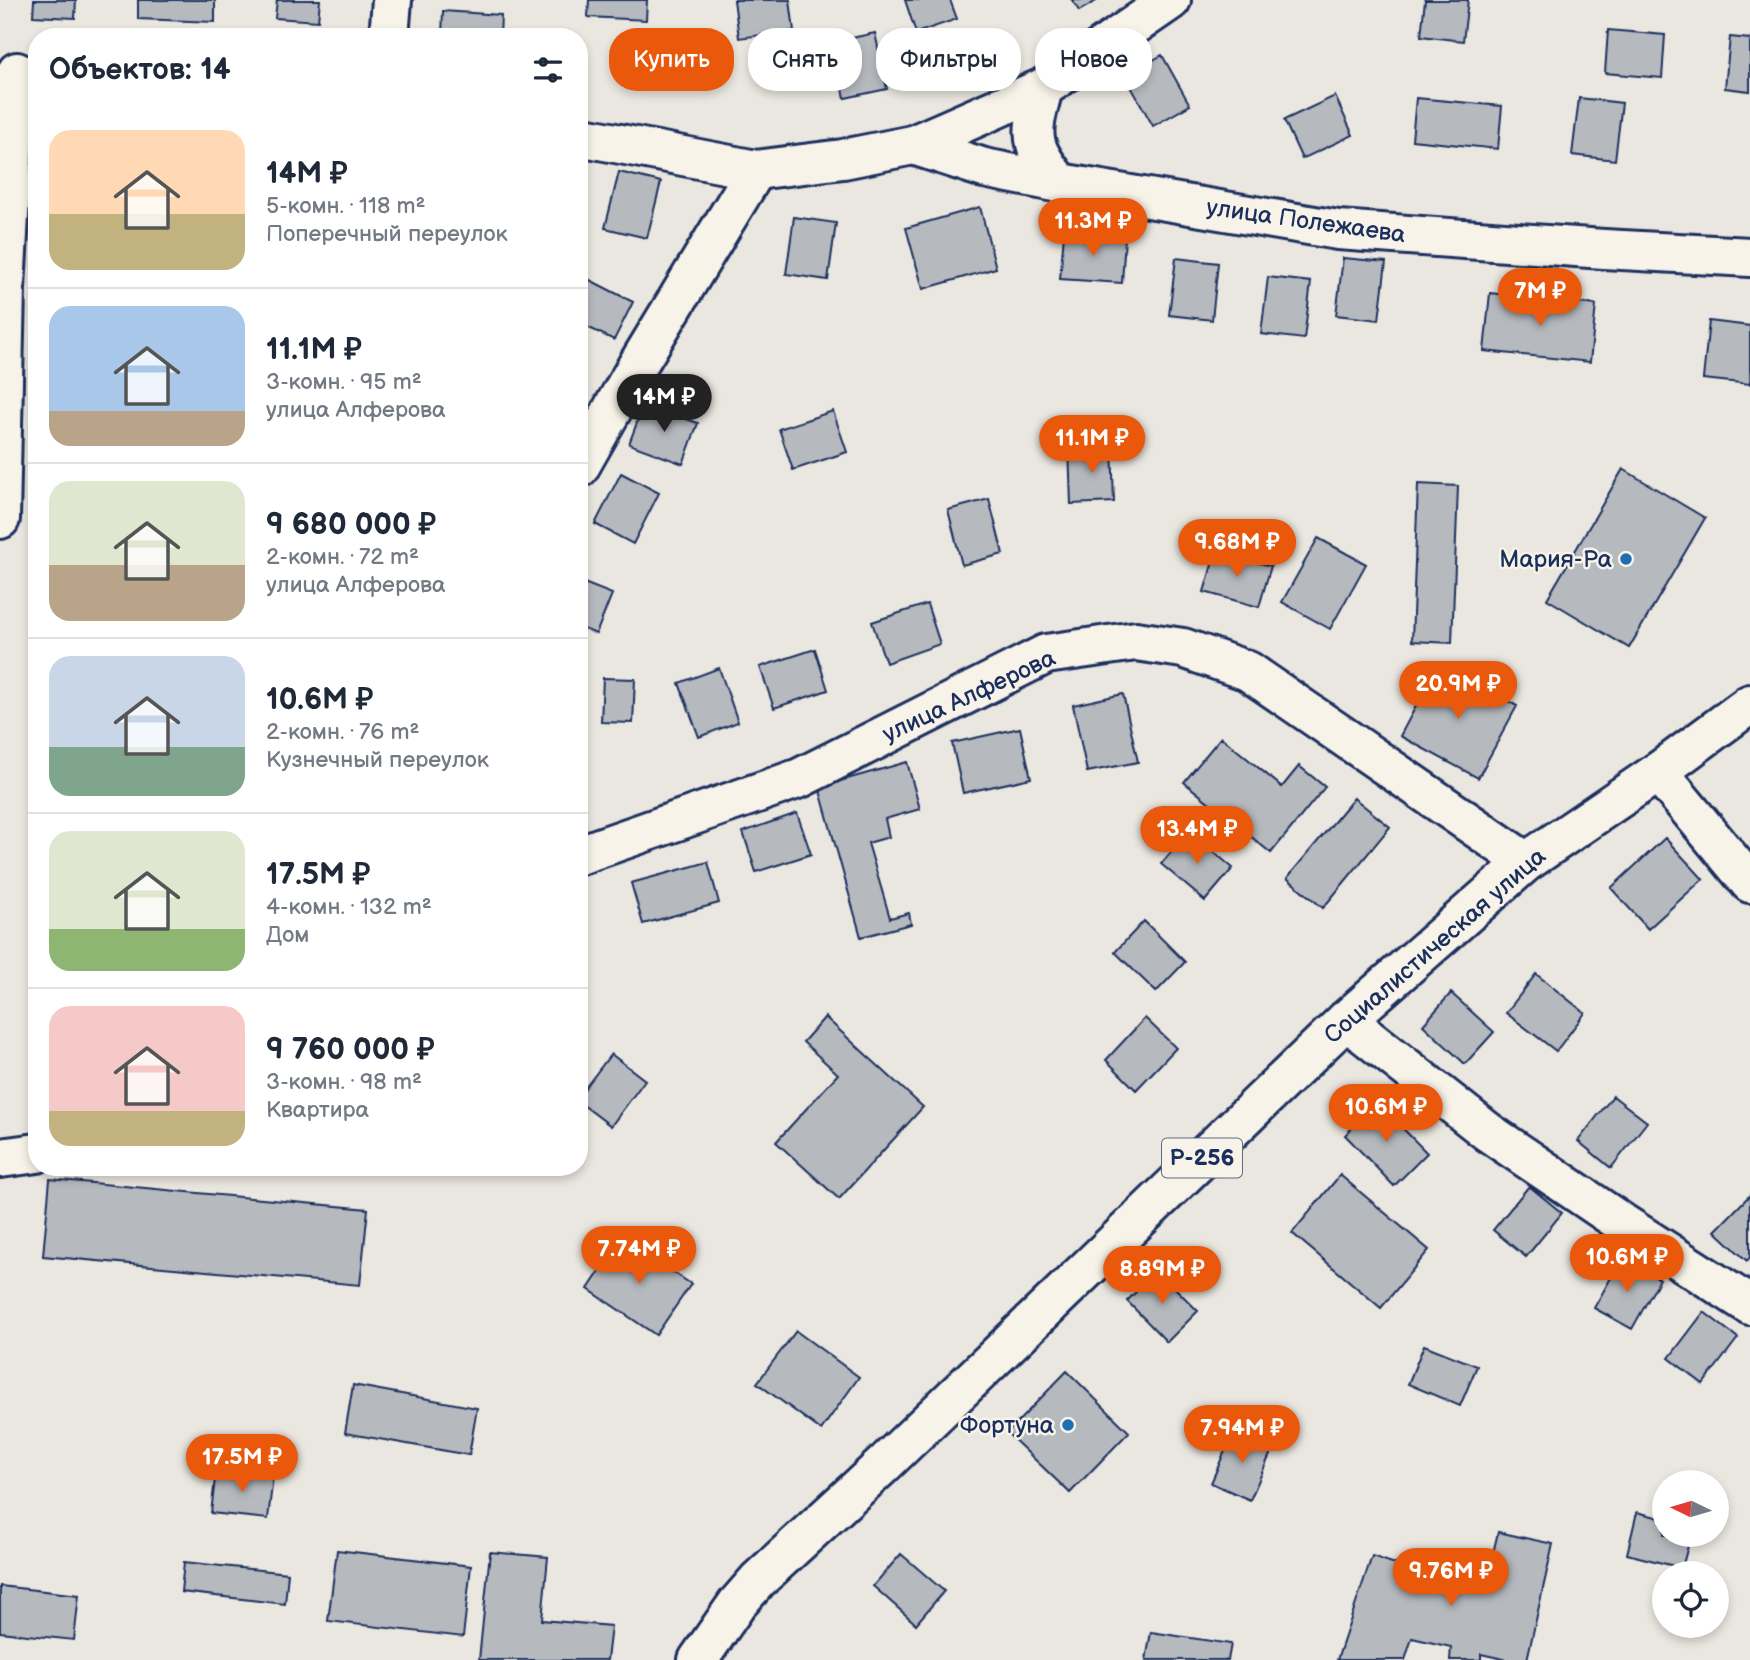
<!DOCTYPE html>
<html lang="ru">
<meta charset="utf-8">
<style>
body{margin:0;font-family:"Balsamiq Sans",sans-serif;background:#f6f6f7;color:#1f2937;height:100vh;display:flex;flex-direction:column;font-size:26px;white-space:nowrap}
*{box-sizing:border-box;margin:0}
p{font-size:23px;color:#747a83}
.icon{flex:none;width:38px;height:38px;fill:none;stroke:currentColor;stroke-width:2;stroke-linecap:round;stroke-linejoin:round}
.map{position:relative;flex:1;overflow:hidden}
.sheet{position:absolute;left:28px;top:28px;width:560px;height:1148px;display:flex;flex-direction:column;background:#fff;border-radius:28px;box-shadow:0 4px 10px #0003}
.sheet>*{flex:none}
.hud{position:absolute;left:609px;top:28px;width:665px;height:63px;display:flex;gap:14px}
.needle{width:46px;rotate:275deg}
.fabs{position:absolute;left:1652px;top:1470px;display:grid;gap:14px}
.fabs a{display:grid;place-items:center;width:77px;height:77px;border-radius:50%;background:#fff;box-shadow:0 4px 10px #0003;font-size:35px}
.price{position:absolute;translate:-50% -60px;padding:0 16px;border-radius:24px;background:#ea580c;color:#fff;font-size:23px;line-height:46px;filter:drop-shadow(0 2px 4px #0008)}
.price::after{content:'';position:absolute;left:50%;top:42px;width:21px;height:16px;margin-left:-10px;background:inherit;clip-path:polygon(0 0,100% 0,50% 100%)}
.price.active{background:#222;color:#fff}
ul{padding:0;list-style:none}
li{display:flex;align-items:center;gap:21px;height:175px;padding:0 21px}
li+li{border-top:2px solid #e0e1e3}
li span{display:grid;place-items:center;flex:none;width:196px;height:140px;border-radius:21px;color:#555}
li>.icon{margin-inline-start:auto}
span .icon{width:84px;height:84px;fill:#fffc;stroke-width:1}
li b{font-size:30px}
h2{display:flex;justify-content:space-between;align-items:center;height:84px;padding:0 21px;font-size:30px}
.tag{padding:0 24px;border-radius:28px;background:#fff;box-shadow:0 4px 10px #0003;font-size:24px;line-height:63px}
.tag.active{background:#ea580c;color:#fff}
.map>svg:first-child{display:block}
.building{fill:#b6babf;stroke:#1b2f5e;stroke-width:2}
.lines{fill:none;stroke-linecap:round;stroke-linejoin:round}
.minor-casing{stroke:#1b2f5e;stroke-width:44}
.primary-casing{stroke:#1b2f5e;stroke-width:44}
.minor{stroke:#f7f3e8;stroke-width:38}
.primary{stroke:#f7f3e8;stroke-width:38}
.poi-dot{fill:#1f6fb2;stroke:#f7f3e8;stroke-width:2.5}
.labels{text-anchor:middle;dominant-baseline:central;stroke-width:5;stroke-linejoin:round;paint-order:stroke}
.shield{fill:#f7f3e8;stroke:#5d6a87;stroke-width:2}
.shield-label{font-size:23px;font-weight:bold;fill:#1b2f5e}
.street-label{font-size:24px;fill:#1b2f5e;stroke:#f7f3e8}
.poi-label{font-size:24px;fill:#1b2f5e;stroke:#f7f3e8;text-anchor:end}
</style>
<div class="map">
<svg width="1750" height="1660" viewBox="0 0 1750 1660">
<rect width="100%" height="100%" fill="#eae7e0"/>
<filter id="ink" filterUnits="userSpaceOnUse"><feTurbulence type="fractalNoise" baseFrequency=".0143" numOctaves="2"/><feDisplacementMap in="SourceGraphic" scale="14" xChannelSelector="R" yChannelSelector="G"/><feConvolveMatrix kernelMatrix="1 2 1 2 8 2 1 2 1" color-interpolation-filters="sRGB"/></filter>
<g filter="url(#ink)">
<path class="building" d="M34,0h42l-1,18 -42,-2z
M138,0h77v22l-77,-3z
M277,0h43l-2,21 -43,-3z
M589,0h58l-1,20 -58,-3z
M734,0h56l4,31 -55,7z
M905,0h45l7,19 -41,14z
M1072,0h26l-19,11z
M1425,0h43l-5,41 -42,-5z
M443,11l58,4 -1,22h-58z
M1608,30l57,5 -3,43 -57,-5z
M875,33l12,56 -42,9 -12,-56z
M1730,37l20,2v52l-25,-3z
M1162,55l28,50 -37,21 -28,-50z
M1335,96l18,39 -51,24 -18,-39z
M1416,98l86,8 -4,43 -86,-9z
M1579,98l43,5 -7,57 -43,-5z
M619,172l42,10 -14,56 -42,-10z
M980,207l16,61 -73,21 -17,-61z
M794,217l42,6 -8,57 -42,-6z
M1064,234l61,3 -3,46 -62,-4z
M1176,258l42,5 -6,57 -43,-5z
M1343,258l43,4 -7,58 -43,-5z
M582,276l51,26 -19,38 -35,-17v-42z
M1268,277l43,5 -7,57 -43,-5z
M1490,293l106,12 -6,57 -106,-11z
M1709,321l41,5v58l-47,-5z
M644,404l54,19 -15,41 -54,-20z
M833,411l14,41 -54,18 -14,-41z
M1112,445l2,57 -43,2 -2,-57z
M1623,469l82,49 -76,130 -82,-49z
M621,473l38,20 -26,51 -38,-20z
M1418,484l40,2 -6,157 -40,-2z
M989,499l14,55 -41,11 -14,-55z
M1318,538l48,26 -36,65 -48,-27z
M1216,551l55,15 -12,41 -55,-15z
M579,581l33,13 -16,40 -17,-7z
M927,604l13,40 -54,19 -14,-41z
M815,649l13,41 -54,18 -14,-41z
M1439,663l78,43 -39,72 -78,-42z
M719,668l19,54 -39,15 -20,-54z
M603,678l32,1 -2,44 -32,-1z
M1123,694l15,68 -51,10 -14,-67z
M1020,728l11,50 -68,15 -11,-50z
M1221,737l61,50 17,-21 26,21 -54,66 -87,-71z
M907,762l13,47 -35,10 4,18 -21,6 22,75 19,-5 2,11 -50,13 -42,-150z
M1354,798l36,29 -67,81 -36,-30z
M797,813l14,41 -55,18 -13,-40z
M1189,831l44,37 -28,33 -44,-37z
M1665,838l38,41 -55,50 -37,-41z
M708,862l11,41 -76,21 -12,-41z
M1144,921l41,41 -29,30 -41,-40z
M1536,974l49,39 -29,38 -50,-38z
M1451,993l43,39 -29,32 -42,-39z
M825,1017l98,90 -84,92 -63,-57 62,-68 -35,-32z
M1145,1018l31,30 -40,42 -30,-30z
M611,1054l34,26 -34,46 -32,-24v-6z
M1613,1096l34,26 -36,46 -33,-27z
M1378,1103l49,50 -33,33 -49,-51z
M1340,1175l89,75 -48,58 -89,-75z
M50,1179l318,30 -8,76 -317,-29z
M1529,1186l33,27 -36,44 -33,-27z
M1750,1195v62l-3,4 -32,-30z
M622,1238l69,46 -35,51 -68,-46z
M1622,1258l38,21 -28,50 -38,-21z
M1157,1270l41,41 -31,31 -40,-41z
M1704,1312l34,26 -35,46 -34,-26z
M796,1331l63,46 -38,53 -64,-47z
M1424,1345l53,21 -17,40 -52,-22z
M1067,1371l62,61 -59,61 -63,-60z
M353,1385l124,23 -8,47 -124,-22z
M1234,1430l39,18 -23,52 -39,-17z
M216,1470l57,6 -5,43 -57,-6z
M1637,1512l27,7v16h27l-9,33 -55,-14z
M1498,1532l55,12 -26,116h-19l-27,-6v6h-31l1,-13 -39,-9 -7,22h-68l35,-104 61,21 -1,2 52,12z
M337,1550l134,16 -8,71 -135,-16z
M490,1552l58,5 -6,63 69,6 -4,34h-128z
M901,1554l43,37 -28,33 -43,-38z
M184,1562l104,11 -3,31 -104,-12z
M0,1586l79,9 -5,45 -74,-8z
M1151,1632l80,12 -3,16h-82z"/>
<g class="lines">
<defs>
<path id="minor" d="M389,37l3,-37
M1043,88c-4,18 -12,38 -7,56 4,15 15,28 24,39
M579,136l177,34 87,-11 70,-14 71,23 76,15 278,47 266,19 146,8
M913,145l130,-57 128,-88
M579,468l58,-102 119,-196
M0,519l5,-231 12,-216
M1658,772l92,111
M579,855l221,-77 246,-124 90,-13 47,7 65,23 278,191
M1346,1020l142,112 134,91 128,82
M0,1158l37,-5"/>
<path id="primary" d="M698,1660l39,-56 21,-24 124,-114 464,-446 180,-158 132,-90 92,-68"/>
</defs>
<use href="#minor" class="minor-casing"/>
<use href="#primary" class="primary-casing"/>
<use href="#minor" class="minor"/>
<use href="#primary" class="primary"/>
</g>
</g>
<g class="poi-dot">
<circle cx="1626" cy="559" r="7"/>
<circle cx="1068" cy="1425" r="7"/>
</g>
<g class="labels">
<rect class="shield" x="1162" y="1138.5" width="80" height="39" rx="5"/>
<g class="shield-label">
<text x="1202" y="1158">Р-256</text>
</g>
<g class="street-label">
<text transform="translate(1306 221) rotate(8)">улица Полежаева</text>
<text transform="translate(969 696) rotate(-25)">улица Алферова</text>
<text transform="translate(1435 946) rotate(-41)">Социалистическая улица</text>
</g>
<g class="poi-label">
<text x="1612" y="559">Мария-Ра</text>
<text x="1054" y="1425">Фортуна</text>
</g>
</g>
</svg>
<div class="fabs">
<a><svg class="needle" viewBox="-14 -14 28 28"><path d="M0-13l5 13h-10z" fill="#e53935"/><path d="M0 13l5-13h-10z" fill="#747a83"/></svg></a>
<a><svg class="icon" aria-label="locate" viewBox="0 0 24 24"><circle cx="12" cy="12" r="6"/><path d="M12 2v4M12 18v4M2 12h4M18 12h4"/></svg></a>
</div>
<b class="price" style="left:1093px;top:258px">11.3M ₽</b>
<b class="price" style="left:1540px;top:328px">7M ₽</b>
<b class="price active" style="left:664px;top:434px">14M ₽</b>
<b class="price" style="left:1092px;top:475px">11.1M ₽</b>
<b class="price" style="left:1237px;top:579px">9.68M ₽</b>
<b class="price" style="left:1458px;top:721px">20.9M ₽</b>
<b class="price" style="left:1197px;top:866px">13.4M ₽</b>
<b class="price" style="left:1386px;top:1144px">10.6M ₽</b>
<b class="price" style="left:639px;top:1286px">7.74M ₽</b>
<b class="price" style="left:1627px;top:1294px">10.6M ₽</b>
<b class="price" style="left:1162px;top:1306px">8.89M ₽</b>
<b class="price" style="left:1242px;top:1465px">7.94M ₽</b>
<b class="price" style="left:242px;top:1494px">17.5M ₽</b>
<b class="price" style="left:1451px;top:1608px">9.76M ₽</b>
<div class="hud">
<a class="tag active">Купить</a>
<a class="tag">Снять</a>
<a class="tag">Фильтры</a>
<a class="tag">Новое</a>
</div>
<section class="sheet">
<h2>Объектов: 14<svg class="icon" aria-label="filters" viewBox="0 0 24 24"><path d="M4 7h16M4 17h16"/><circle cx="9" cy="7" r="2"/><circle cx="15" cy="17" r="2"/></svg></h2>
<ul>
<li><span style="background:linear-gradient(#ffd9b3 60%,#c2b280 0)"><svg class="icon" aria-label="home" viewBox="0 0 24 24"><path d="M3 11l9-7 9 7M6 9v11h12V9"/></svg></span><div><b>14M ₽</b><p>5-комн. · 118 m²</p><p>Поперечный переулок</p></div></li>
<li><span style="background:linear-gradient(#a9c7e8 75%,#b9a48a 0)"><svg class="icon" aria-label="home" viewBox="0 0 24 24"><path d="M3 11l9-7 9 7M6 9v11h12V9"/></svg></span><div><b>11.1M ₽</b><p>3-комн. · 95 m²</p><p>улица Алферова</p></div></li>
<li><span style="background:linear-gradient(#dfe7d0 60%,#b9a48a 0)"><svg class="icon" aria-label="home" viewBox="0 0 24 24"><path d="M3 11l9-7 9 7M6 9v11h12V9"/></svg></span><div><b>9 680 000 ₽</b><p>2-комн. · 72 m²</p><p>улица Алферова</p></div></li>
<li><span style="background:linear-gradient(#c9d6e8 65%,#7fa58c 0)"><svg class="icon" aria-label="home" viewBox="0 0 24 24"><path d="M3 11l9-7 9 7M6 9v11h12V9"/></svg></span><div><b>10.6M ₽</b><p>2-комн. · 76 m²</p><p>Кузнечный переулок</p></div></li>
<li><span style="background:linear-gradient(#dfe7d0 70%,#8fb573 0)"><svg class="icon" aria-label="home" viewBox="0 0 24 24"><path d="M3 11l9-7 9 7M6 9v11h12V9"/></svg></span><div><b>17.5M ₽</b><p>4-комн. · 132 m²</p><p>Дом</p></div></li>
<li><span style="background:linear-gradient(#f6c9c9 75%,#c2b280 0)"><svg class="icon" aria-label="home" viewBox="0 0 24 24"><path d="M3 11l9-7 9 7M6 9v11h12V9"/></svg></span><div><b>9 760 000 ₽</b><p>3-комн. · 98 m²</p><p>Квартира</p></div></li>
</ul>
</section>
</div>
